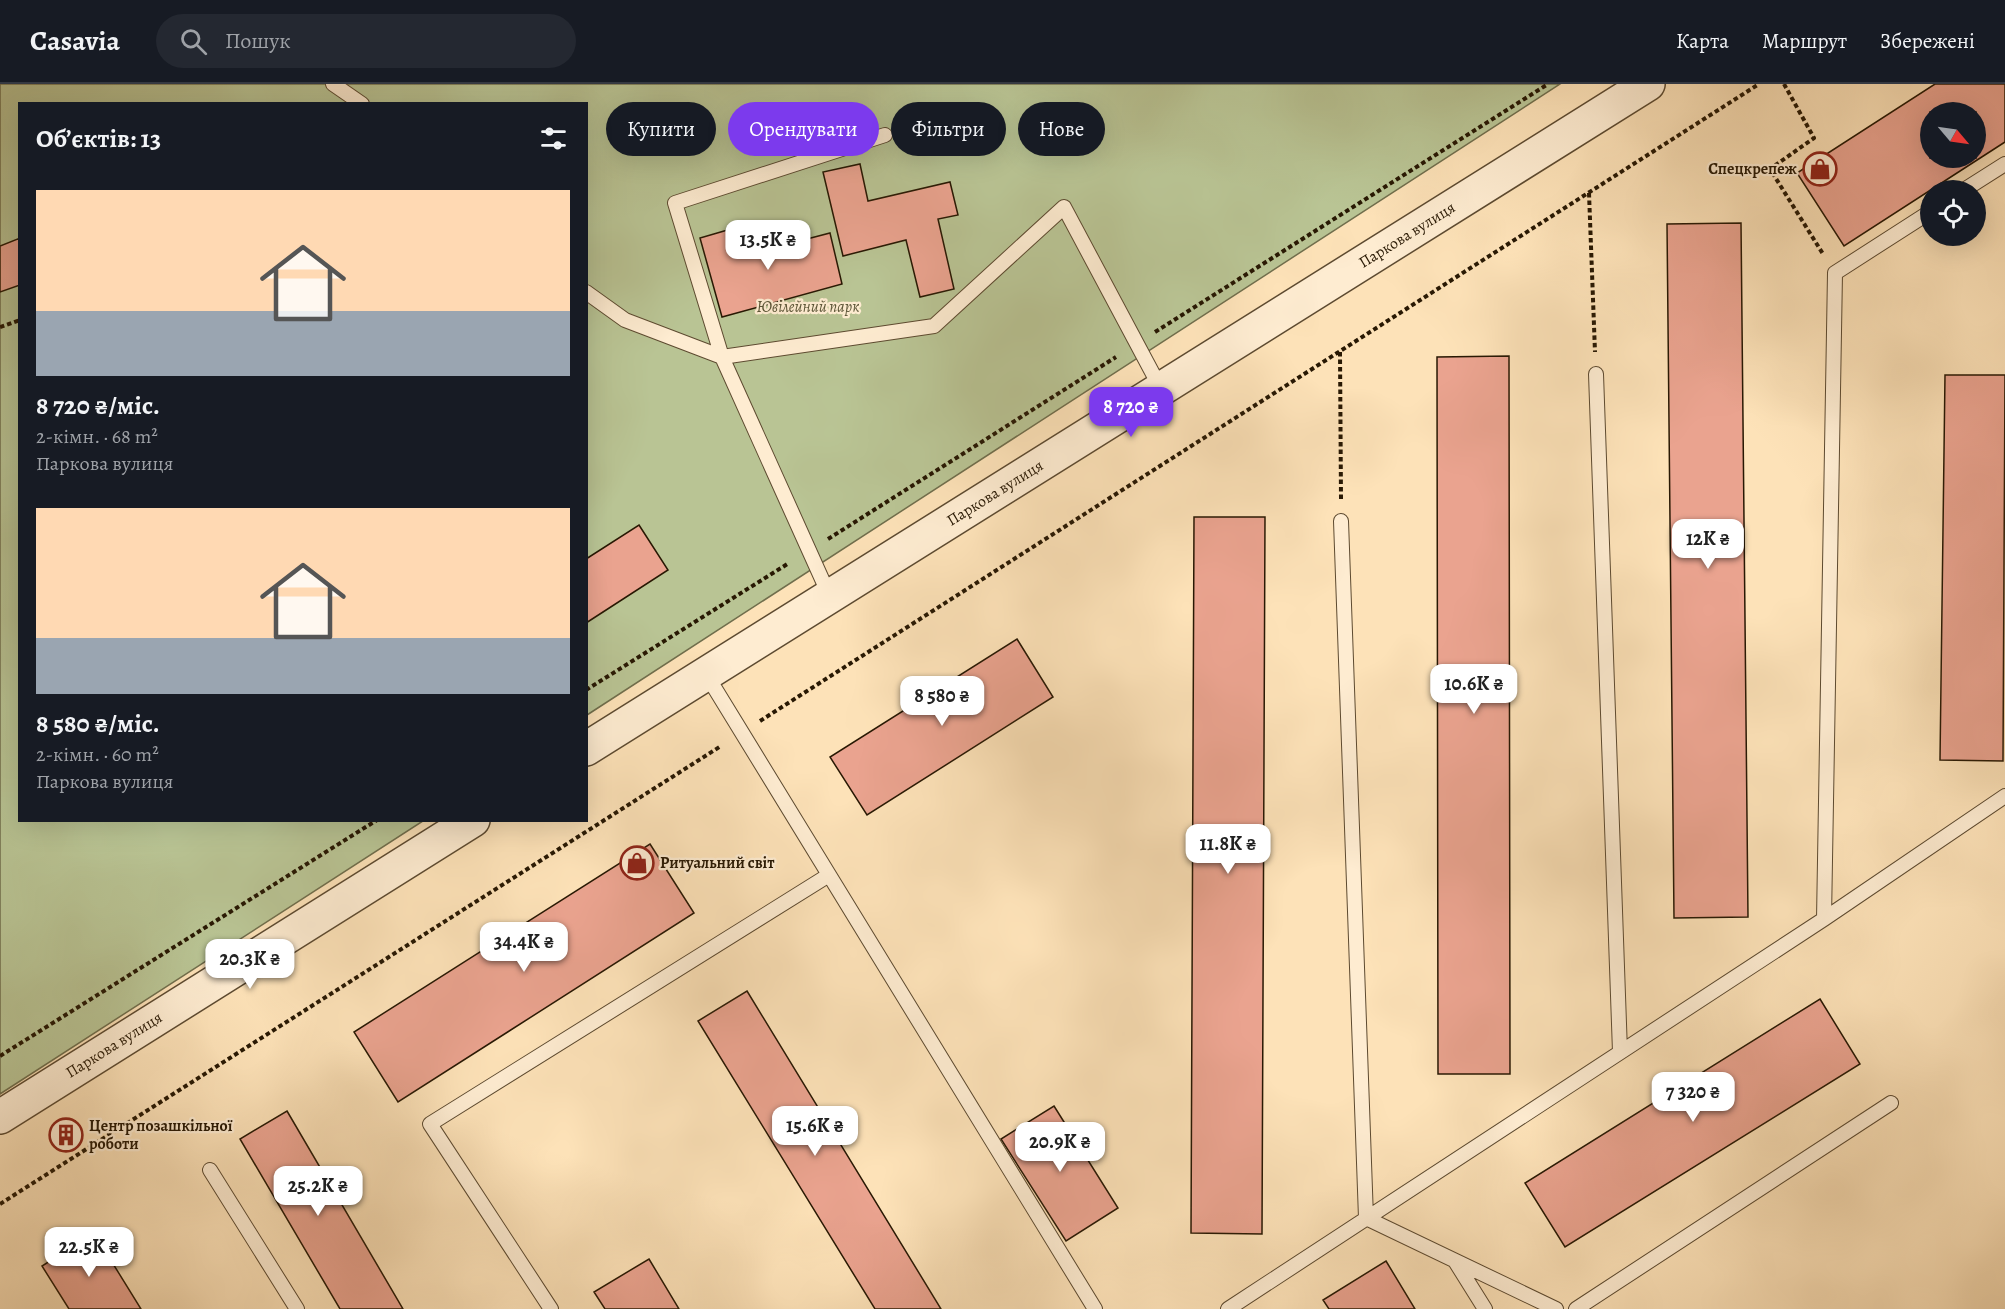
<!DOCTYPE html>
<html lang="uk">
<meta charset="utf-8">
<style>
body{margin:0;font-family:Alegreya,serif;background:#242831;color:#f1f3f6;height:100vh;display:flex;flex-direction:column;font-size:22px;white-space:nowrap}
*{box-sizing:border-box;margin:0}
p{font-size:20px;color:#9ea1a6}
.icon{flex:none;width:33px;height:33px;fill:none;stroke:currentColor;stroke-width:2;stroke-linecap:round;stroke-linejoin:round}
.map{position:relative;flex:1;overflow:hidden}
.details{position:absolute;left:18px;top:18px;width:570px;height:720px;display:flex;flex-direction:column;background:#171b24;border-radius:0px;box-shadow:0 6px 24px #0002}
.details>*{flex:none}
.guide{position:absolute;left:606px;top:18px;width:570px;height:54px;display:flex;gap:12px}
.needle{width:39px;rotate:119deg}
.tools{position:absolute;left:1920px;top:18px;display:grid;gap:12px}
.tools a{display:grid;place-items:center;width:66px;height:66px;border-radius:50%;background:#171b24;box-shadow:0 6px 24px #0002;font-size:30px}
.price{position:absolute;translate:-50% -51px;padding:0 14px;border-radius:12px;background:#fff;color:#222;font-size:20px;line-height:39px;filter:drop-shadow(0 2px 3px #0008)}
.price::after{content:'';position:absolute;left:50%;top:36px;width:18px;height:14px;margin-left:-9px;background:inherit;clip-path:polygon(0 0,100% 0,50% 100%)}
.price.on{background:#7c3aed;color:#fff}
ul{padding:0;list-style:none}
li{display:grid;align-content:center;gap:12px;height:318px;padding:0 18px}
li span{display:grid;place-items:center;height:186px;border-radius:0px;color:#555}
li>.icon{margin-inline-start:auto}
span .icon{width:108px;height:108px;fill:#fffc;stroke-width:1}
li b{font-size:26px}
h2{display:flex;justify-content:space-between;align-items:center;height:72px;padding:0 18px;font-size:26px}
.tag{padding:0 21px;border-radius:27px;background:#171b24;box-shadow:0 6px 24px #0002;font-size:21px;line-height:54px}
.tag.on{background:#7c3aed;color:#fff}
header{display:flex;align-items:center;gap:36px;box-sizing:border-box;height:84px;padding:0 30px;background:#171b24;border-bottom:2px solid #363941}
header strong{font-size:28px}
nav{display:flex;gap:33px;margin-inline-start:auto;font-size:21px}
.search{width:420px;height:54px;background:#242831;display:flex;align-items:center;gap:15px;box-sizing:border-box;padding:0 21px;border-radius:33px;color:#9ea1a6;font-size:22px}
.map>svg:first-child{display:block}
.green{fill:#b9c494;stroke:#706e4c;stroke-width:1.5}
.building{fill:#eaa38f;stroke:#281803;stroke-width:1.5;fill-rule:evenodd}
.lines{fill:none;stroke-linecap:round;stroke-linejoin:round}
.service-casing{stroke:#5d4a30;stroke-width:16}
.tertiary-casing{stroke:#5d4a30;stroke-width:36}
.path{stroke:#281803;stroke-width:4;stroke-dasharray:4.5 3;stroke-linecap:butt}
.service{stroke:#feecd1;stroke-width:14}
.tertiary{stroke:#feecd1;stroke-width:33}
.labels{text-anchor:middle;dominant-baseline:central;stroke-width:4.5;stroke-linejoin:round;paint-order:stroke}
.poi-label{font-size:16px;font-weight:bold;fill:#281803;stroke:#feecd1;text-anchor:start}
.street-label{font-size:16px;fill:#281803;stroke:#feecd1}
.park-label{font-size:16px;font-style:italic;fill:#5b5436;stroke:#feecd1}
</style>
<header>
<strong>Casavia</strong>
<div class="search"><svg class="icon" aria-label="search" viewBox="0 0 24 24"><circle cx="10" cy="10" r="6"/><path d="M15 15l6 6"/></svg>Пошук</div>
<nav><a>Карта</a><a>Маршрут</a><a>Збережені</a></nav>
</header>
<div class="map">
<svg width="2005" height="1225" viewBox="0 0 2005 1225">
<rect width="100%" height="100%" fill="#fde2b8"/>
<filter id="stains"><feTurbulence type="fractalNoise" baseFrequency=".00333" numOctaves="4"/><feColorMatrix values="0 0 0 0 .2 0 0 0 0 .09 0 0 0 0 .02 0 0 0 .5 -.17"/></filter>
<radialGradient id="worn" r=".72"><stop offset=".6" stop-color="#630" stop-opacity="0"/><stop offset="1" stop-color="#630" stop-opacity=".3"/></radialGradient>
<path class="green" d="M0,0h1560l-973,631 -1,-611h-566v716l403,1 -423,273z"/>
<path class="building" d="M1935,0h70v58l-161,104 -47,-73zM1930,28h46v46h-46z
M860,80l8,37 82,-19 8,33 -20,4 16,70 -34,8 -14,-57 -63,16 -20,-84z
M1741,139l7,694 -74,1 -7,-694z
M731,145l7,28 92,-24 12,51 -120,33 -22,-79z
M20,154v47l-20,7v-46z
M1509,272l1,718h-72l-1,-717z
M1945,291h60l-2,386 -63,-1z
M1194,433h71l-3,717 -71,-1z
M639,441l29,45 -82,53v-64z
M1017,555l36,58 -186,118 -37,-58z
M650,760l44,69 -296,189 -44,-70z
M747,907l194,318h-66l-177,-288z
M1820,915l40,65 -295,183 -40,-64z
M1054,1022l64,102 -52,33 -65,-102z
M287,1027l116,198h-63l-100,-170z
M75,1037l7,12 -24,16 -8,-12z
M94,1149l47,76h-72l-27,-43z
M649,1175l30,50h-74l-11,-17z
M1386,1177l29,48h-86l-6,-9z"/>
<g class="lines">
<defs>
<path id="service" d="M333,0l29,20
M885,51l-210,68 47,154 212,-31 130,-119 97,182
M1964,106l41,-26
M586,208l39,28 97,37 108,240
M1596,290l24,678
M1341,437l25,697 190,91
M706,590l389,635
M1824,835l11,-646 95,-61
M210,1086l87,139
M1455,1177l30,48
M551,1225l-121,-185 399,-249
M1228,1225l596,-390 181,-123
M1576,1225l315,-206"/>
<path id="tertiary" d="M586,665l1062,-665
M0,1033l473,-297"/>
</defs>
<use href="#service" class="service-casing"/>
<use href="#tertiary" class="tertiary-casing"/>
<path class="path" d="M1784,0l30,54 -44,31 53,85
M1589,109l6,159
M0,243l20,-7
M1155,248l393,-248
M1340,268l1,147
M828,455l288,-182
M586,606l203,-127
M760,637l999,-637
M0,972l377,-236
M0,1120l721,-458"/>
<use href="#service" class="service"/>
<use href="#tertiary" class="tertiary"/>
</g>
<defs>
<symbol id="shop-ring" viewBox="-11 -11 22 22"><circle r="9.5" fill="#feecd1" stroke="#8f2418" stroke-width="1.5"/><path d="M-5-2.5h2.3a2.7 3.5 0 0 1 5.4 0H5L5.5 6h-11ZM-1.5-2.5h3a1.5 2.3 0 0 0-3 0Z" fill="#8f2418"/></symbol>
<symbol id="building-ring" viewBox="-11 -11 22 22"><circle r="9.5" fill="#feecd1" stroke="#8f2418" stroke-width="1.5"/><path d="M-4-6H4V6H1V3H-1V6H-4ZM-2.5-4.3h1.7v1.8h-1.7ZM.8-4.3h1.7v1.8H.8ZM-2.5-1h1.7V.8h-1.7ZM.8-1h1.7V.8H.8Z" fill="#8f2418"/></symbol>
</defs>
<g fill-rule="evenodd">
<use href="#shop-ring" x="1801" y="66" width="38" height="38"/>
<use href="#shop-ring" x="618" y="760" width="38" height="38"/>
<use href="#building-ring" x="47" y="1032" width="38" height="38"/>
</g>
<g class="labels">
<g class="poi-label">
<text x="1797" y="85" text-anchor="end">Спецкрепеж</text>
<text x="660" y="779">Ритуальний світ</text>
<text x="89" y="1042">Центр позашкільної<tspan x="89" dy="18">роботи</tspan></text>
</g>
<g class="street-label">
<text transform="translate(1407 151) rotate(-32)">Паркова вулиця</text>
<text transform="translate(995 409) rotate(-32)">Паркова вулиця</text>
<text transform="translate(114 961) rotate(-32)">Паркова вулиця</text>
</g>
<g class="park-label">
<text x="808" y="223">Ювілейний парк</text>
</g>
</g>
<rect width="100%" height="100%" filter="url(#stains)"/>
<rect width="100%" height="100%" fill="url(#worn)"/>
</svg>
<div class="tools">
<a><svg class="needle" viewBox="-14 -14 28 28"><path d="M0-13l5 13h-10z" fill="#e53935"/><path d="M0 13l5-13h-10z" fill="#9ea1a6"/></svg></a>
<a><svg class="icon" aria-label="locate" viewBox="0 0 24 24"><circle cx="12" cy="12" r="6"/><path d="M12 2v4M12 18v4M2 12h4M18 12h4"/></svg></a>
</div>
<b class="price" style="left:768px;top:187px">13.5K ₴</b>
<b class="price on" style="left:1131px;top:354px">8 720 ₴</b>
<b class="price" style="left:1708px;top:486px">12K ₴</b>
<b class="price" style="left:1474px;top:631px">10.6K ₴</b>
<b class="price" style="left:942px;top:643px">8 580 ₴</b>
<b class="price" style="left:1228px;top:791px">11.8K ₴</b>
<b class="price" style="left:524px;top:889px">34.4K ₴</b>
<b class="price" style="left:250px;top:906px">20.3K ₴</b>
<b class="price" style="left:1693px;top:1039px">7 320 ₴</b>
<b class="price" style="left:815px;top:1073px">15.6K ₴</b>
<b class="price" style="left:1060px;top:1089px">20.9K ₴</b>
<b class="price" style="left:318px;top:1133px">25.2K ₴</b>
<b class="price" style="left:89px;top:1194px">22.5K ₴</b>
<div class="guide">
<a class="tag">Купити</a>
<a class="tag on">Орендувати</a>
<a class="tag">Фільтри</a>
<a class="tag">Нове</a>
</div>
<section class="details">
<h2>Об’єктів: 13<svg class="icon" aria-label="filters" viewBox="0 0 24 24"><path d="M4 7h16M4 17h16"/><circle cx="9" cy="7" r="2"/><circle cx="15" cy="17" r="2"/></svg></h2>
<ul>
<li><span style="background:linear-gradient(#ffd9b3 65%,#9aa5b1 0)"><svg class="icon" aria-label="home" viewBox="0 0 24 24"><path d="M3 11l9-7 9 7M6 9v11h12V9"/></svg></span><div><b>8 720 ₴/міс.</b><p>2-кімн. · 68 m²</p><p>Паркова вулиця</p></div></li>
<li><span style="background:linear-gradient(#ffd9b3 70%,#9aa5b1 0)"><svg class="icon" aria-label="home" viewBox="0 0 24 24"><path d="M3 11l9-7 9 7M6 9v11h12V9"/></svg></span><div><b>8 580 ₴/міс.</b><p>2-кімн. · 60 m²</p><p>Паркова вулиця</p></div></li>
</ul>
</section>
</div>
